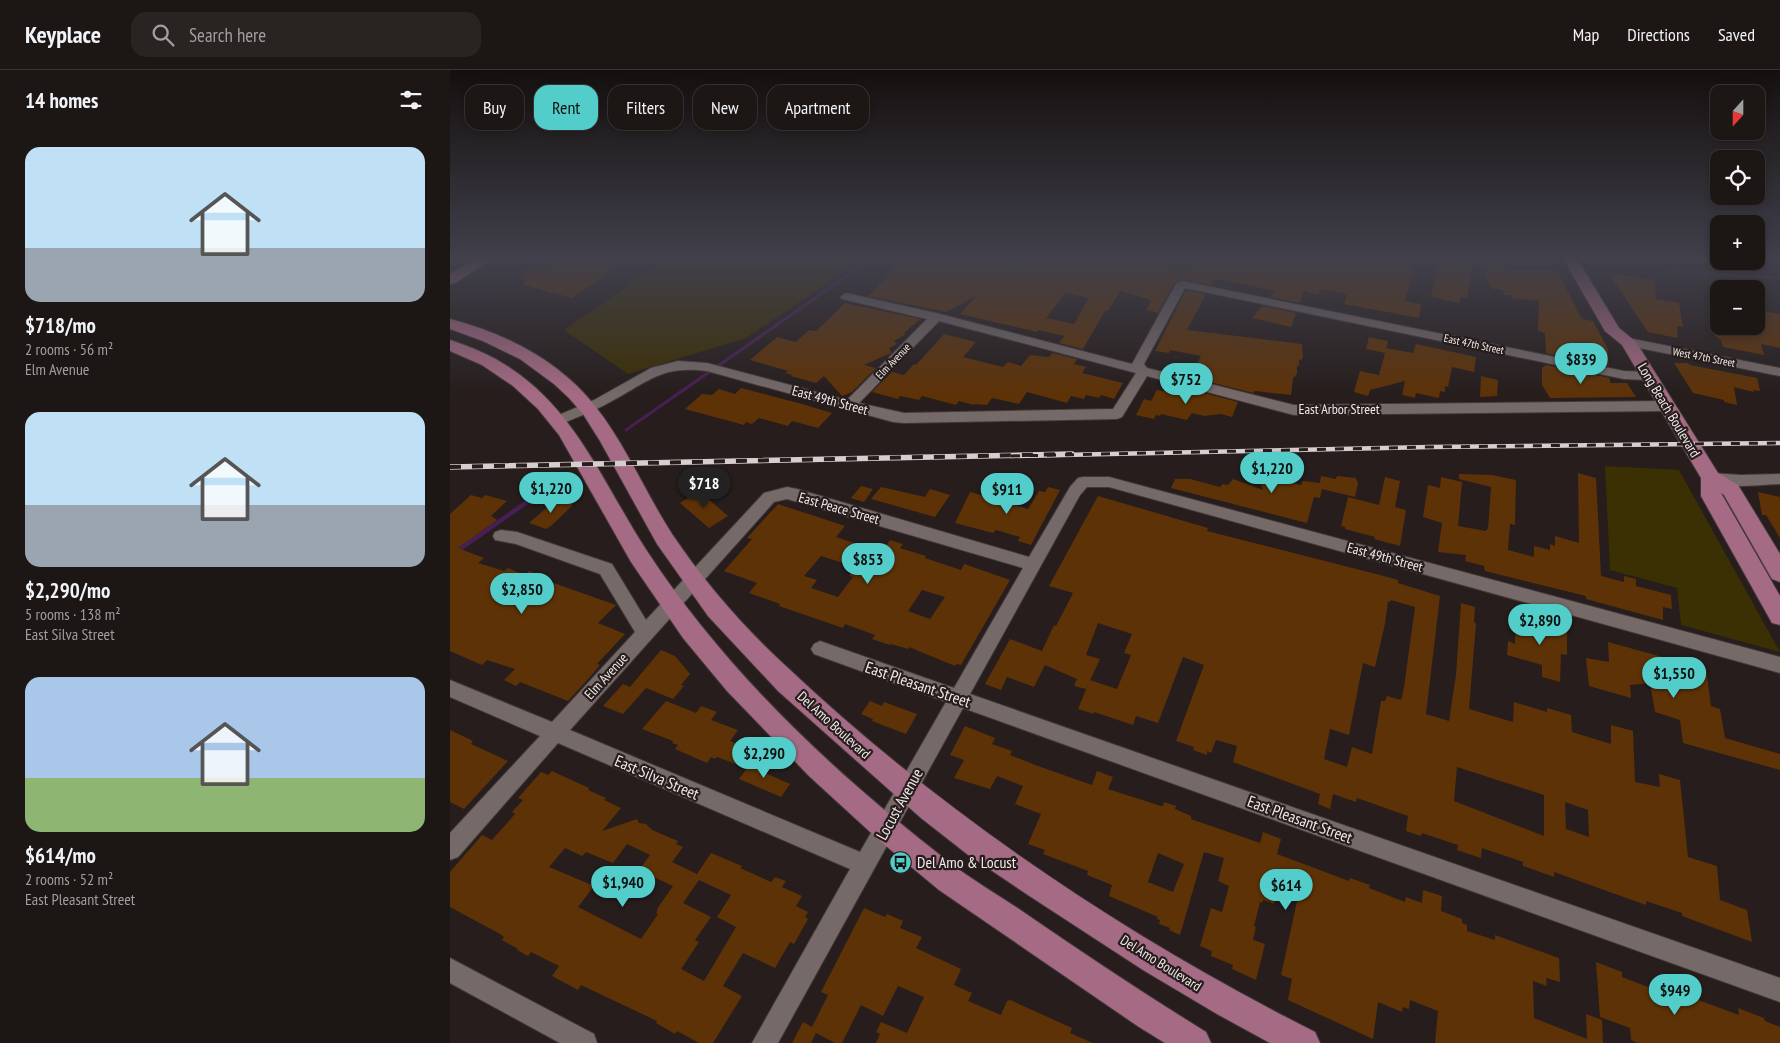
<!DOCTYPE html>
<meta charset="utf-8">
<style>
body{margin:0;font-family:"PT Sans Narrow",sans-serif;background:#292322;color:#f1f3f6;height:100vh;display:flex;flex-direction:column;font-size:19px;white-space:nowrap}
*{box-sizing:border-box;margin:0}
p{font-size:16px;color:#a09fa0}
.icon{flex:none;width:28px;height:28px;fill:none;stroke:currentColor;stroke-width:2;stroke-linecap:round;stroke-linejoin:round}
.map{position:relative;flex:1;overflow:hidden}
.sheet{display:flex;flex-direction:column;background:#1c1615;width:450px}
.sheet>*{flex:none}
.top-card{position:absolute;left:15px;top:15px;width:475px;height:45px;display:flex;gap:10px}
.needle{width:32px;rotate:201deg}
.controls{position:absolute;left:1260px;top:15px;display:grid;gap:10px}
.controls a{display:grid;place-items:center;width:55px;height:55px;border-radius:10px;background:#1c1615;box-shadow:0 2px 8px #0003,0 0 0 1px #3a3534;font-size:25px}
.price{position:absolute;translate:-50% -42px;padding:0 11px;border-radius:18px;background:#53cdca;color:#111;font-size:16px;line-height:32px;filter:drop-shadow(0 1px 2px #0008)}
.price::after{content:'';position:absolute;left:50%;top:30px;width:15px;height:11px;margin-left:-8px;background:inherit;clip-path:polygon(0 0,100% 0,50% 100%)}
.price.current{background:#222;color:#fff}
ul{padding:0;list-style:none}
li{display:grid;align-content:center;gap:10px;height:265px;padding:0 25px}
li span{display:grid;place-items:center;height:155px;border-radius:15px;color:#555}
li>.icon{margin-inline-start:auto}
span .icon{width:90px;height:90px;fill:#fffc;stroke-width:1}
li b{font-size:21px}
h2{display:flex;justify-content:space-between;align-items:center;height:60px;padding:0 25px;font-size:21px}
.tag{padding:0 18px;border-radius:15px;background:#1c1615;box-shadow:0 2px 8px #0003,0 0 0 1px #3a3534;font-size:18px;line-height:45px}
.tag.current{background:#53cdca;color:#111}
header{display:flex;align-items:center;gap:30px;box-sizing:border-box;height:70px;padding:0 25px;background:#1c1615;border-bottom:1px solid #3a3534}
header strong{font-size:24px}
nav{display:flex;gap:28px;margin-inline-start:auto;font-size:18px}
.search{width:350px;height:45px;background:#292322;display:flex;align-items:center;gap:12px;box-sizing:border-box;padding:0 18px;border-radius:15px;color:#a09fa0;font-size:19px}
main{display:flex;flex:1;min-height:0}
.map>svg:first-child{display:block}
.green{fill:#3b2f04}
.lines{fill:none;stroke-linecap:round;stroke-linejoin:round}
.stream-far1{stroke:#481f55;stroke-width:3}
.stream{stroke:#481f55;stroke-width:4.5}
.building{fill:#5e3207;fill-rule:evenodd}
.minor-casing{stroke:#413939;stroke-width:2}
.major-casing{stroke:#413939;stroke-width:2}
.minor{fill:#766a69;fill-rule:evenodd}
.major{fill:#a66b84;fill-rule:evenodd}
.rail-far1-casing{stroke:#d6cfcf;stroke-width:4.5}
.rail-casing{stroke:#d6cfcf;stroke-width:5.5}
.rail-far1{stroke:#261d1c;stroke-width:3;stroke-dasharray:9;stroke-linecap:butt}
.rail{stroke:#261d1c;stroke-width:4;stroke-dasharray:11;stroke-linecap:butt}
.labels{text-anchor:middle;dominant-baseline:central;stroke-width:4.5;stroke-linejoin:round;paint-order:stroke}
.far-street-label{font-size:11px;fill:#f1eaea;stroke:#261d1c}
.street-label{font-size:14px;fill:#f1eaea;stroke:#261d1c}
.near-street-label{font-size:16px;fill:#f1eaea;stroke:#261d1c}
.near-poi-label{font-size:16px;fill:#f1eaea;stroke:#261d1c;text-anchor:start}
</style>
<header>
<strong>Keyplace</strong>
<div class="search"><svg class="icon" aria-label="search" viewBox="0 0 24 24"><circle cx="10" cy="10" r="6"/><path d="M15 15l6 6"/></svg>Search here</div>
<nav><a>Map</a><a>Directions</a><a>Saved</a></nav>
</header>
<main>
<section class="sheet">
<h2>14 homes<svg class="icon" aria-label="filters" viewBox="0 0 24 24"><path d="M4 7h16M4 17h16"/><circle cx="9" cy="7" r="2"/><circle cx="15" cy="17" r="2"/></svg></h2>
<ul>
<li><span style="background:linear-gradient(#bfe0f5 65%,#9aa5b1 0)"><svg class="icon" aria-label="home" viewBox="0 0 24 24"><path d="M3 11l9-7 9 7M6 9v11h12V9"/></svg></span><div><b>$718/mo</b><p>2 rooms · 56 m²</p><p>Elm Avenue</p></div></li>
<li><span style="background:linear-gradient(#bfe0f5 60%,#9aa5b1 0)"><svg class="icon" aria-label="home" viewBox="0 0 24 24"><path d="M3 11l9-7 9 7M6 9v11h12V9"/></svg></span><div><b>$2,290/mo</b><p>5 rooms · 138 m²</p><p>East Silva Street</p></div></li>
<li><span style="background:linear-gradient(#a9c7e8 65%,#8fb573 0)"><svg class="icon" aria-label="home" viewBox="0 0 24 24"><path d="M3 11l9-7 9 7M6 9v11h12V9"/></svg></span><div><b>$614/mo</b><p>2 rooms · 52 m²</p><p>East Pleasant Street</p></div></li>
</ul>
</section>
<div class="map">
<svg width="1330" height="973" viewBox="0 0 1330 973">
<rect width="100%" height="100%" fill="#261d1c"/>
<path class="green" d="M216,190h195l-115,78 -118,36 -64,-44z
M1155,396l74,4 101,182 -99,-27 -4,-37 -67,-18z"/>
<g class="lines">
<path class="stream-far1" d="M1217,201l113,7
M176,360l244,-170"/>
<path class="stream" d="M0,486l117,-82"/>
</g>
<path class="building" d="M109,190h70l-57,38 -48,-13 1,-15 25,-5 9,-3z
M451,190h88l26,5 4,-5h78l15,3 8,-3h23l43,8 1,-2h3l4,-6h222l-11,41 16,3 -2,14 -75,-14 3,-10 -27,-5 -2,6 -14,-4 -4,12 -30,-6 5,-6 -43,-9 -18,-4 -4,7 -28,-6 -8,4 -16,30 -12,-3 5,-9 -3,-2 -28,-8 -12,20h-3l-22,38 -24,-6 5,-7 -26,-6 -1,2 -77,-18 16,-18 -30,16 -78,-16 21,-21 -3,-1zM615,223l24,5 -15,26 -28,-6z
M989,190h34l-6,38 -6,-1 -2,6 -28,-6z
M1027,190h23l4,8h6l1,2 46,1 25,48 11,2 15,28 1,17 -63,-13 -1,-20 -7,-2 1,-31 -26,-1 -2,-4h-7l-1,-4 -5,-2h-6z
M1158,202l46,8 2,19 23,4 4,24 -6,-1 1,12 -30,-6z
M736,220l20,4 -19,36 115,14 1,14 -2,2h-2v6h-2v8l-4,4 -2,17 -36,-4 -2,2 -63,-16 11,-21 -31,-6 -1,3 -14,-2z
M395,233l75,16 -16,14 2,1 -12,7 3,3 -8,4 2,5 -27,12 12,3 -24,24 -10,4 -18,-20 -8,7 -25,-7 1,-1 -7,-2 3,-2 -38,-11 27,-23 19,5 13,-12 7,1z
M812,236l34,7 -5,14 -39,-9z
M1307,240l23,4v34l-19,-4 3,11 -41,-8 -2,-7 -6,-4 -3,-12 7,2 23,3 -1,-2 23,4z
M494,264l32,8 -13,15 40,10 5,-5 13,4 9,-11 19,2 3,-4 25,6 -3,5 12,3 -4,6 41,10 -9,16 -13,-4 -2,3 -13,-3 -2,4 -13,-3 -4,7 -40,-11 -8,12 -27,-6 -5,7 -12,-1 -1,1 -15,-4 -3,4 -34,-9 -3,4 -19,-4 -2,3 -26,-7 20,-20 12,3 10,-11 2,1z
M919,267l19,4 -2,7 27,5 3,-9 60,13 -2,15 -22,-5 -4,20 -3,-1v6l-5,-1 -1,7 -23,-5 -1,5 -13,-3 3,-14 -35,9 -2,6 -14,-4 6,-21 19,4 6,-22 -19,-4z
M1224,293h14l2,2 67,13 3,13 -7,-1 1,2 -20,-5 3,18 -13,-3v-2l-31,-7z
M1096,295l64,13v5h17l9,14 -86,1 -8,-13v-17z
M1031,306l17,4 -1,16 -17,1z
M291,318l61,16 30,9 -14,15 -26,-7 -4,5 -29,-8 -7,6 -6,-2 -2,3 -59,-16 17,-15 10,1 7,-6 16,5z
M735,318l53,14 -6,15 -11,-3 -17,2 -12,-3 -5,7 -26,-6 -1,2 -4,-1 -2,4 -18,-4 8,-16 7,2 6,-11 25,5z
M1128,403l18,5 5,98 23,6v-6l12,3v7l35,9 1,14 -9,-2v13l-77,-21v-3l-101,-25 -1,-5 -19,-5 1,-6 -28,-3 4,-29 -19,-6 5,-32 12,3 1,-11 21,5 -4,44 28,5 1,-2h1l3,-42 -32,-8v-5l33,1 24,5 -1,45 -5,-1 -2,26 26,7v-11l16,4v-6l5,2v-10l24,7z
M871,406l15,3 1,-3 19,2 2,5 -3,14 -33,-8 -2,9 -6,-1 -7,26 -136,-35 4,-9h15l30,8 3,-3 5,1 5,-6 30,11 -4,-11 14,-1 28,7 2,-4 17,2z
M935,407l15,4 -5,26 11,3 -6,36 -26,-7 1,-2 -30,-8v-2l-4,-1 7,-29 31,8z
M411,416l12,3 -9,13 -13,-4z
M431,417l44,10 5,-8 20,6 -15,22 -64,-18z
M598,417l12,3 -29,55 -13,-4 2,-4 -24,-7 -3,3 -38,-10 15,-31 58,17 11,-18 6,1z
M249,421l29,25 -19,12 -29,-25z
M1308,422l22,5v41l-14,-23h-4z
M21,425l11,3 3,-3 22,6 -16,15 6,4 -39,28 26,10 -6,5 26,8 4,-3 17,7 4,-4 18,7 -2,2 71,25 -18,18 27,11 -28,30 3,1 -11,13 -21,23 -48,-19 -4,4 -12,-6 11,-11 -28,-9 -5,5 -32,-14v-137z
M648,426l110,32 -1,3 173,44 18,5v3l42,13 -14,118 23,7 7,-46 5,-72 14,4 -1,15 2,2 -7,85 44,13 1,-20 33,10v-4l24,7 1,17 39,12v-19l22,6 2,51 25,5 -1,-13 21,6 8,77 29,9 3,34 27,10 5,32 -70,-26v-3l-36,-12v4l-92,-33v5l-31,-11v-4l-41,-14 -1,10 -24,-8 1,-5 -36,-12 -1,3 -15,-5 2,-15 -51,-18 -1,4 -23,-8 -3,15 -12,-5 2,-10 -87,-32 4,-16 -21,-6 -5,13 -4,-2v4l-14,-5 1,-3 -18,-6 28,-76 -21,-8 -25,66 -22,-7 -3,9 -39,-13v2l-16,-5 12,-29 27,9 14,-34 -7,-2 8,-19 -34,-11 -12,32 14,4 -14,30 -12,-3 3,-7 -32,-14 -11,22 -27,-10 -6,13 -16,-6 25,-45 32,12 12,-26 2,1 17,-33 -24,-7zM941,530l24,7 -11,80 -3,13 -14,-4 -2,5h-4l-9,53 -20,-7 -5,20 -23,-8 6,-30 19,6 14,-72 12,4 10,-43 3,-23 2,1zM1007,697l87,28v41l-90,-35zM1115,732l23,8 1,27 -23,-8z
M107,429l16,6 -21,20 -6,4 -17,-6z
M328,434l67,22 -9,11 46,15 8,-12 13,4 -3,4 26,8 -1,2 36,12 3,-6 46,16 -49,85 -5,-1 -1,2 -46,-19 -1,2 -17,-5 -1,1 -18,-6 3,-4 -30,-11 -2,4 -64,-22 1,-2 -31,-11 8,-10 -33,-12 28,-32 -5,-1zM371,486l35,11 -7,9 4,1 -15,20 -27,-9 6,-8 -13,-4zM472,520l23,7 -15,22 -22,-8z
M1071,544l13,4v3l33,10v24l-6,-1 -1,28 -18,-5v-12l-35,-10 1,-14 7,3 1,-27 5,1z
M1158,572l98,27 5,37 9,3 5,29 55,16v16l-97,-27 -3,-23 -25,-8 -5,-29 -20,2 1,13 -42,-12 -3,-28 23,4z
M211,580l14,6 15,18 -9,11 3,1 -11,13 -27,-11 -23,26 -20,-8 20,-22 7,3z
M216,631l30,12 5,-7 16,6 -6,8 27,10 -8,11 25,10 -11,16 -27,-10 -2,2 -4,-2 -4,6 -32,-14 3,-4 -6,-2 1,-2 -31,-12z
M420,631l12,5 2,-4 33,12 -11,20 -34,-13 1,-2 -12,-5z
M515,656l30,12 -3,6 20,7 -2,4 28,11 54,19 5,-14 16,6 -5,12 53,17h2l1,-4 12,4 -1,3 16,7v3l69,24 3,-11 18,7 -4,15 72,27 1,-3 20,7 -1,3 36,14 1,-5 16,6 1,-13 19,6 -1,15 21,8v4l5,2v6l28,9v-5l64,23 1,24 -14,-4 1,8 -14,-5 1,37 53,21 -1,-25 16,6 1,23h-168l3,-32 -28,-11 -1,9 -6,-2 -1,5 -24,-10 -5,37 -85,-39 4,-21 -11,-4 20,-92 -20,-5 -7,26 -11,-4 -1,3 -2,-1 -6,24 2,1 -3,13 12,4 -9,36 -24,-11 1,-4 -22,-9 1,-5 -12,-5 11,-38 11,4 7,-26 -11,-5 6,-23 -20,-6 -24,83 -11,-5 1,-2 -11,-4 1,-4 -3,-1 1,-2 -49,-21 3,-11 -25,-10 1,-4 -45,-17 2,-4 -17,-6 13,-30 -26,-10 8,-18 -26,-10 -7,13 -36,-11 10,-18 -14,-5zM708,783l26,11 -11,28 -25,-10z
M0,660l23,11 -2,3 37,17 -44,48 -14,-7z
M303,690l16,6 -4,7 25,11 -9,13 -42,-18z
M102,701l37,17 -1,2 18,8 -2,2 17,8 -19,23 35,-12 2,4 7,1 6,6 26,11 -2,3 7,3 -11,15 25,12 14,-21 31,13 -2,2 31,14 4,-5 11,4 -4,6 20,9 -6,10 12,6 -3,5 3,2 -14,25 -4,-2 -15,26 -32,-15 -20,33 19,10 -29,47h-14l-22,-12 -2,3 -19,-11 1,-2 -76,-36 -3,5 -26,-14 7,-10 -28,-14 -3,4 -11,-6 1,-1 -16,-9 2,-3 -4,-3 -50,-27v-35l32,-37 10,5 23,-26 -3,-2 11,-12 -5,-2 23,-26 7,3zM177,774l23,11 -11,15 34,16 -16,23 1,1 -2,3 2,1 -17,25 -63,-32 16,-21 -45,-19 16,-19 17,8 4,-4 27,11zM249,810l32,15 -14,22 19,10 -32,54 -23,-12 18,-27 -4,-2 16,-23 -28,-14z
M414,838l21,9 2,-3 16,7 -3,7 22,9 -6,11 45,21 -7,16 18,8 -4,8 33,14 6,-14 3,-1 62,28 -2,5 23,10h-217l4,-9 -4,-2 5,-10 26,11 17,-36 -26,-11 -15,30 -22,-11 -19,38h-7l-19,-10 -5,10h-19l11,-21 9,5 16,-32 -7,-3z
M1146,892l26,10v5l26,10v4l34,12v-9l57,21 -1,-7 26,10 1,3 15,6v16h-142l-7,-3 -1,-12 -30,-11z"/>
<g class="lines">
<defs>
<path id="minor" d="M732,211l442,90 24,1 7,4 -7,4 -24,-1 -439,-91 -41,76 3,4 147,37 372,-4 5,2 2,3 -2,3 -5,2 -372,4 -147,-39 -25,41 -5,2 -213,4 -11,-1 -186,-51c-46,-6 -59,11 -97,31 -15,9 -31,14 -46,21h-10l-2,-3 2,-3 40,-17 57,-32 27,-7 29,2 140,37 80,-81 -85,-20 -2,-2 6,-4 90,20 196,51 44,-80zM489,251l197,52 -23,36 -209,4 -45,-10z
M1178,268l152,30v8l-156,-31 -2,-3 2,-3z
M1261,403l30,2 39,-1v10c-24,1 -51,5 -74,-2l-2,-4 2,-4z
M633,407h26l671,180v16l-671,-186h-22l-7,8 -110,199 810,284v24l-817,-294 -185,335h-26l98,-174 -292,-126 -100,114 -8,3v-27l90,-97 -90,-39v-17l102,42 83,-90 -35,-58 -84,-30 -21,-4 -2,-4 2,-4 6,-2 16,2 95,32 34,56 118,-127 23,-6 10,2 232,68 41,-70 8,-9zM337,429l236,69 -69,120 -134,-47 -6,3 -3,5 3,5 132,48 -86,150 -290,-122 204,-228z
M0,888l144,76 3,9h-37l-110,-60z"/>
<path id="major" d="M24,190h17l-36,23 -5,1v-10z
M1114,190h14l41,68 17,14 82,131 20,12 42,69v28l-8,-3 -48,-84 -3,-2 59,103v29l-8,-2 -71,-127v-18l-79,-133 -17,-14z
M0,249c55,14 110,42 145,87 31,39 50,86 77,128 33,49 72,94 116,134 155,146 337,268 527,364l5,11h-50l-53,-29 -74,-44 -112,-73 -64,-43 -46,-36 -143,-127 -70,-75 -51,-72 -57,-103 -17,-27 -14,-16 -15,-14 -34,-25 -37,-18 -33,-12z
M0,270c10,3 20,7 29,11 90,39 119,125 168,200 79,121 188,223 302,311 27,21 58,38 86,58 57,39 113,76 171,112l5,11h-46l-26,-16 -200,-137 -59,-49 -71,-65 -82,-85 -44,-53 -52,-76 -72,-127 -21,-26 -25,-23 -31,-21 -32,-14z"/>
</defs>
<use href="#minor" class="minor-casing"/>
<use href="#major" class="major-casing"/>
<use href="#minor" class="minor"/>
<use href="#major" class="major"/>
<defs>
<path id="rail-far1" d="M561,386l419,-9 350,-4"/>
<path id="rail" d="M0,397l622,-13"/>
</defs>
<use href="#rail-far1" class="rail-far1-casing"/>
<use href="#rail" class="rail-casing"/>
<use href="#rail-far1" class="rail-far1"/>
<use href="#rail" class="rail"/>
</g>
<linearGradient id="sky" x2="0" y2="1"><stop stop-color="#15100f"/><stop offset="0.58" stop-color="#41404b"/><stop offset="1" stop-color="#41404b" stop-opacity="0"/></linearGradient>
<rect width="1330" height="326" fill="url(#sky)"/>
<defs>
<symbol id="bus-disc" viewBox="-11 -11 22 22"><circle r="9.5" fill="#53cdca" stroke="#261d1c"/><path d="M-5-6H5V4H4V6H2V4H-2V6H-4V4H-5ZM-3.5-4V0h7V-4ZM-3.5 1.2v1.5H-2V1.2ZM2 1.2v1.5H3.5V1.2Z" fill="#111"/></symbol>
</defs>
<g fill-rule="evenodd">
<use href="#bus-disc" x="438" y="780" width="25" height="25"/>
</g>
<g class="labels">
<g class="far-street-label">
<text transform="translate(1024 274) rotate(12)">East 47th Street</text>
<text transform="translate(1254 287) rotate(11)">West 47th Street</text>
<text transform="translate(443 291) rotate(-46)">Elm Avenue</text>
</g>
<g class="street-label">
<text transform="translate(380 330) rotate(15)">East 49th Street</text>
<text x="889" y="339">East Arbor Street</text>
<text transform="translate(1219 340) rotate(59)">Long Beach Boulevard</text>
<text transform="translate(389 438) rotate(16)">East Peace Street</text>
<text transform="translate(935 487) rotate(15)">East 49th Street</text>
<text transform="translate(156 606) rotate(-48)">Elm Avenue</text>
<text transform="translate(384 655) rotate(42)">Del Amo Boulevard</text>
<text transform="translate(711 893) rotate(32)">Del Amo Boulevard</text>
</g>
<g class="near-street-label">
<text transform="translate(468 614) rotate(19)">East Pleasant Street</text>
<text transform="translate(207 707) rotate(23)">East Silva Street</text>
<text transform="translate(449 734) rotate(-61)">Locust Avenue</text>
<text transform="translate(850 749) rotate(20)">East Pleasant Street</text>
</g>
<g class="near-poi-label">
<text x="467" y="792">Del Amo &amp; Locust</text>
</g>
</g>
</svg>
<div class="controls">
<a><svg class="needle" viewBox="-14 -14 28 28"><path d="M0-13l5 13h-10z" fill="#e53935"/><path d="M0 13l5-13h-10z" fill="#a09fa0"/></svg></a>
<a><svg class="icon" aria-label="locate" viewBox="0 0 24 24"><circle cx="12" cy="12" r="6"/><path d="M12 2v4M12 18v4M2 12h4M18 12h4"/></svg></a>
<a>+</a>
<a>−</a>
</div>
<b class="price" style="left:1131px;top:315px">$839</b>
<b class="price" style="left:736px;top:335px">$752</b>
<b class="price" style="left:822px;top:424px">$1,220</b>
<b class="price current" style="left:254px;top:439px">$718</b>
<b class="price" style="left:101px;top:444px">$1,220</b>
<b class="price" style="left:557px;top:445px">$911</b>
<b class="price" style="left:418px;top:515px">$853</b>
<b class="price" style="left:72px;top:545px">$2,850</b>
<b class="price" style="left:1090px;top:576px">$2,890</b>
<b class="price" style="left:1224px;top:629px">$1,550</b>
<b class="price" style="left:314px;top:709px">$2,290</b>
<b class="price" style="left:173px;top:838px">$1,940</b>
<b class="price" style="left:836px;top:841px">$614</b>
<b class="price" style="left:1225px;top:946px">$949</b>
<div class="top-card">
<a class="tag">Buy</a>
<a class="tag current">Rent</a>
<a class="tag">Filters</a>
<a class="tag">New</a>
<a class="tag">Apartment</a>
</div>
</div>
</main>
